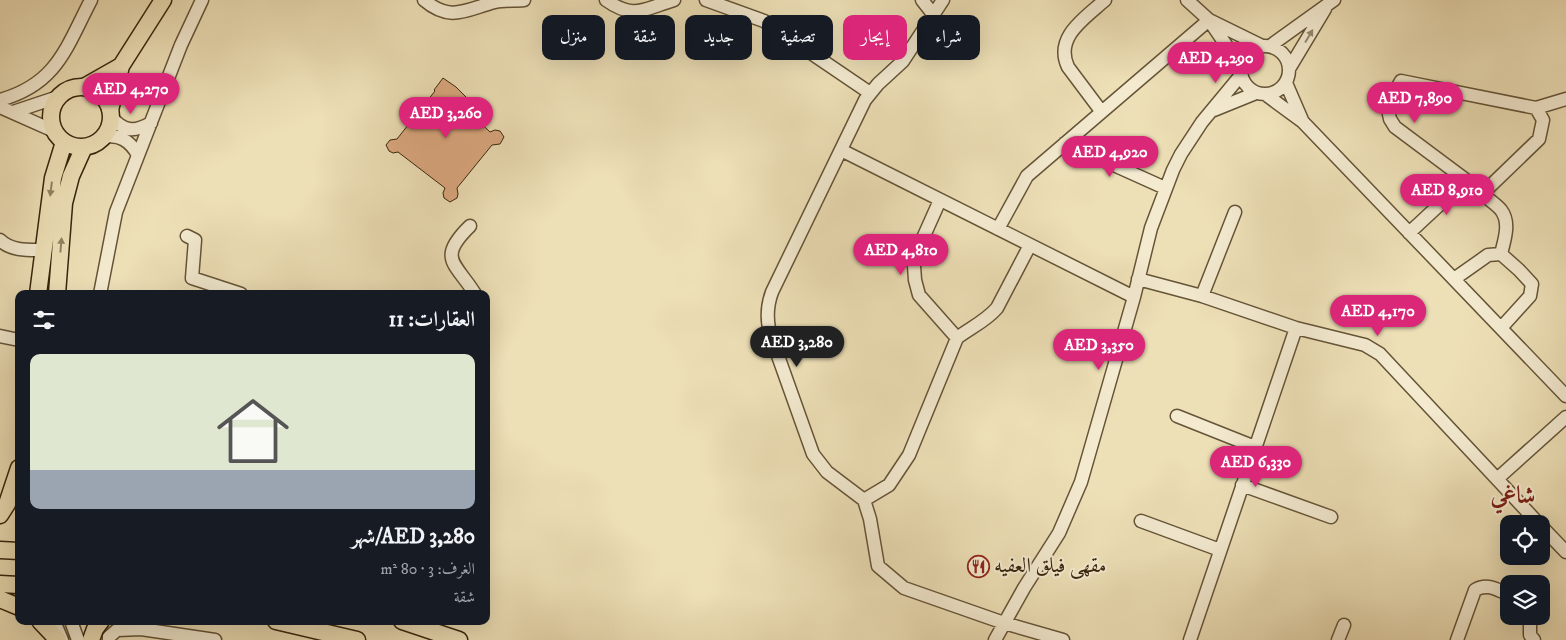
<!DOCTYPE html>
<html lang="ar">
<meta charset="utf-8">
<style>
body{margin:0;font-family:"IM FELL DW Pica",Amiri,serif;background:#242831;color:#f1f3f6;direction:rtl;height:100vh;display:flex;flex-direction:column;font-size:19px;white-space:nowrap}
*{box-sizing:border-box;margin:0}
p{font-size:16px;color:#9ea1a6}
.icon{flex:none;width:28px;height:28px;fill:none;stroke:currentColor;stroke-width:2;stroke-linecap:round;stroke-linejoin:round}
.map{position:relative;flex:1;overflow:hidden;direction:ltr}
.sheet{position:absolute;left:15px;top:290px;width:475px;height:335px;display:flex;flex-direction:column;background:#171b24;border-radius:10px;box-shadow:0 5px 20px #0002;direction:rtl}
.sheet>*{flex:none}
.hud{position:absolute;left:505px;top:15px;width:475px;height:45px;direction:rtl;display:flex;gap:10px}
.fabs{position:absolute;left:1500px;top:515px;display:grid;gap:10px}
.fabs a{display:grid;place-items:center;width:50px;height:50px;border-radius:10px;background:#171b24;box-shadow:0 5px 20px #0002;font-size:25px}
.price{position:absolute;translate:-50% -42px;padding:0 11px;border-radius:18px;background:#db2777;color:#fff;font-size:16px;line-height:32px;filter:drop-shadow(0 1px 2px #0008)}
.price::after{content:'';position:absolute;left:50%;top:30px;width:15px;height:11px;margin-left:-8px;background:inherit;clip-path:polygon(0 0,100% 0,50% 100%)}
.price.on{background:#222;color:#fff}
ul{padding:0;list-style:none}
li{display:grid;align-content:center;gap:10px;height:265px;padding:0 15px}
li+li{border-top:1px solid #363941}
li span{display:grid;place-items:center;height:155px;border-radius:10px;color:#555}
li>.icon{margin-inline-start:auto}
span .icon{width:90px;height:90px;fill:#fffc;stroke-width:1}
li b{font-size:21px}
h2{display:flex;justify-content:space-between;align-items:center;height:60px;padding:0 15px;font-size:21px}
.tag{padding:0 18px;border-radius:10px;background:#171b24;box-shadow:0 5px 20px #0002;font-size:18px;line-height:45px}
.tag.on{background:#db2777;color:#fff}
.map>svg:first-child{display:block}
.building{fill:#dca87f;stroke:#38250d}
.lines{fill:none;stroke-linecap:round;stroke-linejoin:round}
.minor-casing{stroke:#655437;stroke-width:15}
.major-casing{stroke:#38250d;stroke-width:19}
.minor{stroke:#f3ead0;stroke-width:12}
.major{stroke:#eddfb6;stroke-width:16}
.oneway{fill:#96886e}
.oneway2{fill:#928262}
.labels{text-anchor:middle;dominant-baseline:central;stroke-width:4;stroke-linejoin:round;paint-order:stroke}
.poi-label{font-size:21px;fill:#38250d;stroke:#f3ead0;text-anchor:start}
.quarter-label{font-size:24px;font-weight:bold;fill:#7a1f14;stroke:#f3ead0}
</style>
<div class="map">
<svg width="1566" height="640" viewBox="0 0 1566 640">
<rect width="100%" height="100%" fill="#eddfb6"/>
<filter id="stains"><feTurbulence type="fractalNoise" baseFrequency=".004" numOctaves="4"/><feColorMatrix values="0 0 0 0 .2 0 0 0 0 .09 0 0 0 0 .02 0 0 0 .5 -.17"/></filter>
<radialGradient id="worn" r=".72"><stop offset=".6" stop-color="#630" stop-opacity="0"/><stop offset="1" stop-color="#630" stop-opacity=".3"/></radialGradient>
<path class="building" d="M443,78l13,9 21,21 -6,6 19,18 5,-2 5,1 4,6 -4,7 -8,1 -35,43 1,6 -1,4 -7,4 -6,-4 -1,-5 2,-5 -47,-36 -5,1 -4,-2 -3,-6 4,-5 7,-1 38,-48 -1,-1z"/>
<g class="lines">
<defs>
<path id="minor" d="M424,0c27,23 43,9 71,2 9,-2 19,-1 29,-2
M606,0c28,20 38,9 68,0
M706,0l58,21 106,72
M922,0l11,14
M943,0l-40,61 -25,23 -13,16 -93,192c-6,16 -6,30 0,47l41,115 14,18 37,28 6,19 8,47 26,22 100,35 59,17
M1187,0l22,20 32,47
M1209,20l53,26
M1241 70a24 24 0 1 1 48 0a24 24 0 1 1-48 0Z
M1270,46l64,-46
M1289,69l36,-60
M1286,83l16,37
M1265,94l38,28 263,274
M0,100c57,-16 66,-52 91,-100
M0,107l54,24
M1536,108l7,12 -4,19 -57,55 -16,-14 -71,-53 -5,-8 -3,-14 14,-24 135,27 30,-9
M1214,110l42,-17
M1101,111l-33,-44c-14,-30 17,-49 37,-67
M13,112l45,-15
M111,117c13,14 22,16 40,6
M103,137c17,-3 27,4 35,18
M1065,143l100,45
M841,150l293,147
M1482,194c6,5 14,10 19,16 10,13 3,31 0,44
M940,200l-21,47 -5,19 1,14 4,15 38,43
M470,226c-34,33 -14,37 5,68
M998,229l29,-53 182,-156
M1409,233l57,-53
M187,236l8,4 -3,38 49,16
M0,240c11,11 28,10 43,10
M1138,279l64,17 94,32 69,17 15,9 159,170
M1454,279l34,-24 13,-1 18,16 13,14 -2,12 -29,32
M100,294l16,-82 65,-167 21,-45
M1202,296l33,-84
M0,336l19,4
M1177,416l78,31
M1497,479l69,-62
M1242,485l89,32
M864,500l25,-15 20,-30 48,-117c13,-10 29,-17 40,-30l33,-63
M1141,521l79,29
M1541,526l25,26
M1530,616v19l4,5
M54,621l8,19
M71,621l7,19
M109,640v-3l8,-7 24,-1 74,11
M995,640l29,-52 35,-55 22,-51 53,-185 17,-69 22,-58 8,-16 21,-32 39,-47
M1190,640l106,-312
M1338,640l6,-15
M1457,640l18,-50c12,-7 22,-1 34,5"/>
<path id="major" d="M84,87l37,-21
M51 117a30 30 0 1 1 60 0a30 30 0 1 1-60 0Z
M110,110l11,-44 42,-66
M38,294l15,-116 11,-36
M57,294l7,-91 7,-27 13,-29
M0,515l7,-11 12,-36
M0,550l19,1
M0,584l19,1
M0,599l19,8
M40,621l18,19
M276,621l81,19
M402,621l57,19
M91,640l4,-11 6,-8"/>
</defs>
<use href="#minor" class="minor-casing"/>
<use href="#major" class="major-casing"/>
<use href="#minor" class="minor"/>
<use href="#major" class="major"/>
</g>
<defs><path id="oneway-solid" d="M-6-.8H1V-3.2L6.5 0L1 3.2V.8H-6Z" transform="scale(1.25)"/></defs>
<use class="oneway" href="#oneway-solid" transform="translate(1309 36) rotate(-59)"/>
<g class="oneway2">
<use href="#oneway-solid" transform="translate(51 189) rotate(97)"/>
<use href="#oneway-solid" transform="translate(61 245) rotate(-85)"/>
</g>
<defs>
<symbol id="restaurant-ring" viewBox="-11 -11 22 22"><circle r="9.5" fill="#f3ead0" stroke="#8f2418" stroke-width="1.5"/><path d="M-5-6h1v4h1v-4h1v4h1v-4h1v5L-1.5 .5V6h-2V.5L-5-1ZM5-6V6H3V1.5H1.5Q1.5-4 5-6Z" fill="#8f2418"/></symbol>
</defs>
<g fill-rule="evenodd">
<use href="#restaurant-ring" x="966" y="554" width="25" height="25"/>
</g>
<g class="labels">
<g class="poi-label">
<text x="994" y="566">مقهى فيلق العفيه</text>
</g>
<g class="quarter-label">
<text x="1513" y="496">شاغي</text>
</g>
</g>
<rect width="100%" height="100%" filter="url(#stains)"/>
<rect width="100%" height="100%" fill="url(#worn)"/>
</svg>
<div class="fabs">
<a><svg class="icon" aria-label="locate" viewBox="0 0 24 24"><circle cx="12" cy="12" r="6"/><path d="M12 2v4M12 18v4M2 12h4M18 12h4"/></svg></a>
<a><svg class="icon" aria-label="layers" viewBox="0 0 24 24"><path d="M12 4l9 5-9 5-9-5zM3 14l9 5 9-5"/></svg></a>
</div>
<b class="price" style="left:1216px;top:84px">AED 4,290</b>
<b class="price" style="left:131px;top:115px">AED 4,270</b>
<b class="price" style="left:1415px;top:124px">AED 7,890</b>
<b class="price" style="left:446px;top:139px">AED 3,260</b>
<b class="price" style="left:1110px;top:178px">AED 4,920</b>
<b class="price" style="left:1447px;top:216px">AED 8,910</b>
<b class="price" style="left:901px;top:276px">AED 4,810</b>
<b class="price" style="left:1378px;top:337px">AED 4,170</b>
<b class="price on" style="left:797px;top:368px">AED 3,280</b>
<b class="price" style="left:1099px;top:371px">AED 3,350</b>
<b class="price" style="left:1256px;top:488px">AED 6,330</b>
<div class="hud">
<a class="tag">شراء</a>
<a class="tag on">إيجار</a>
<a class="tag">تصفية</a>
<a class="tag">جديد</a>
<a class="tag">شقة</a>
<a class="tag">منزل</a>
</div>
<section class="sheet">
<h2>العقارات: 11<svg class="icon" aria-label="filters" viewBox="0 0 24 24"><path d="M4 7h16M4 17h16"/><circle cx="9" cy="7" r="2"/><circle cx="15" cy="17" r="2"/></svg></h2>
<ul>
<li><span style="background:linear-gradient(#dfe7d0 75%,#9aa5b1 0)"><svg class="icon" aria-label="home" viewBox="0 0 24 24"><path d="M3 11l9-7 9 7M6 9v11h12V9"/></svg></span><div><b>AED 3,280/شهر</b><p>الغرف: 3 · 80 m²</p><p>شقة</p></div></li>
</ul>
</section>
</div>
